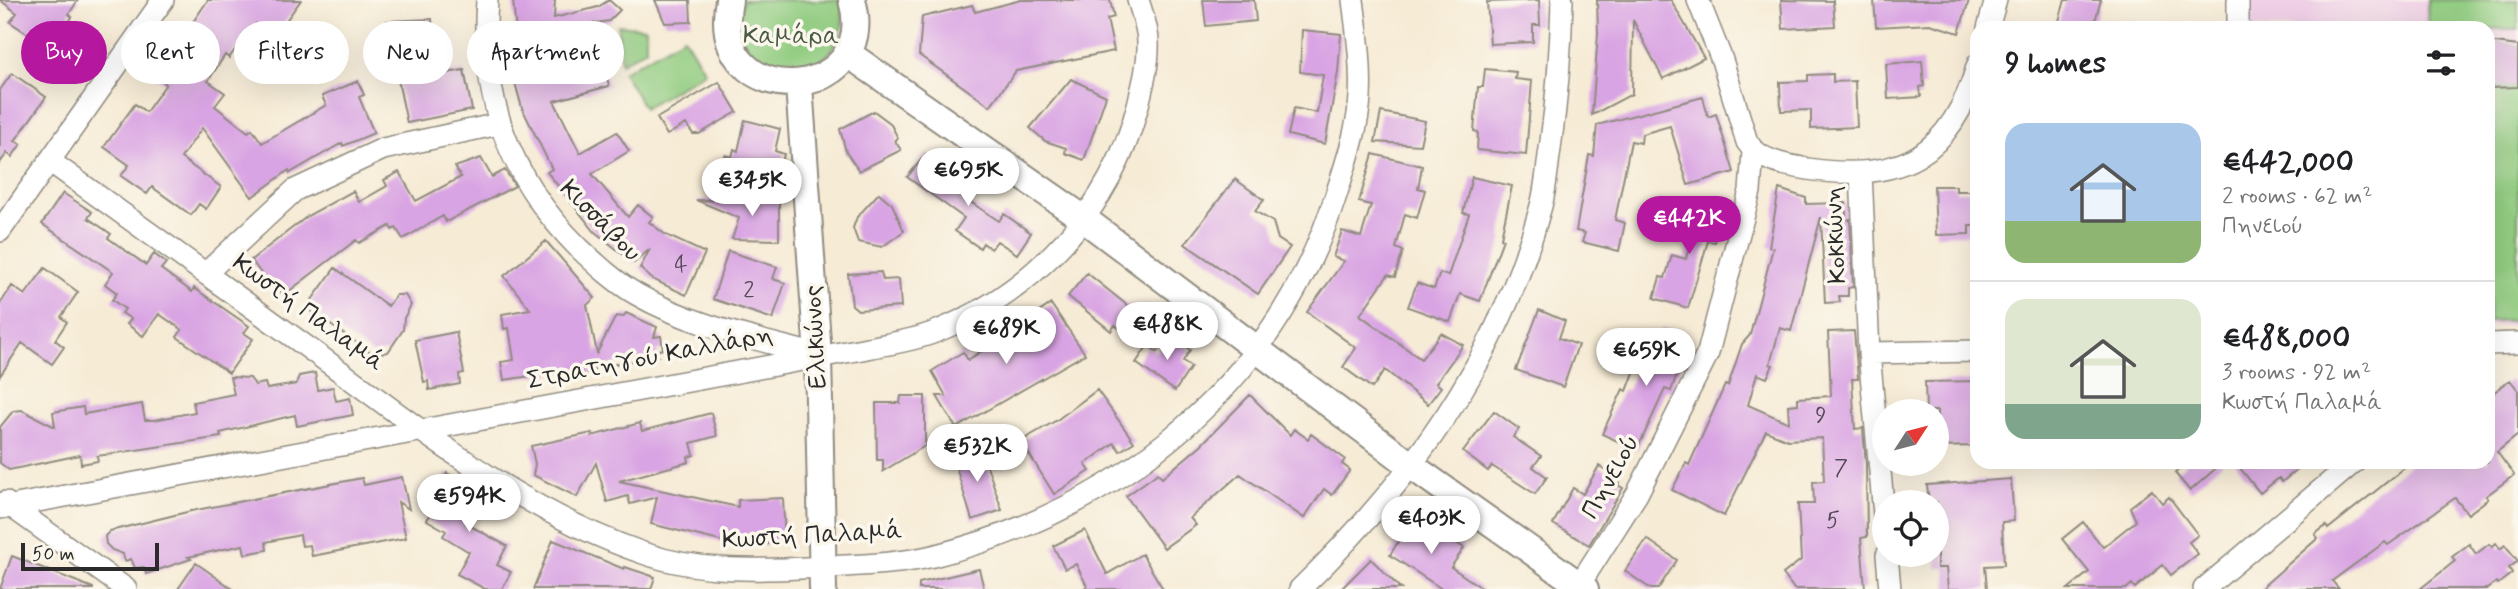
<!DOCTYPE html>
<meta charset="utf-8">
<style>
body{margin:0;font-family:Mynerve,sans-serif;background:#f2f2f2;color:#202124;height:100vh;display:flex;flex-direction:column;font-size:26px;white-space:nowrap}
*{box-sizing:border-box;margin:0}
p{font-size:23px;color:#757577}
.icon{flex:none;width:38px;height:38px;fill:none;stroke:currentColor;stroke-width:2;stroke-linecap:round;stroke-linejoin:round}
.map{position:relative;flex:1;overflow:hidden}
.drawer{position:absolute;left:1970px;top:21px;width:525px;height:448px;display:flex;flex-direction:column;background:#fff;border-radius:21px;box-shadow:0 7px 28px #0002}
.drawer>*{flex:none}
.hud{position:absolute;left:21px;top:21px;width:665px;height:63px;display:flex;gap:14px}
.needle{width:46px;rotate:54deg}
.tools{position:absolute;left:1872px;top:399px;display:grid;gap:14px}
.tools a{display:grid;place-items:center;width:77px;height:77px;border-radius:50%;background:#fff;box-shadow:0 7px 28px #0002;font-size:35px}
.scale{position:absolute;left:21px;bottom:18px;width:138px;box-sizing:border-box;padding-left:7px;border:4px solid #2b2b2b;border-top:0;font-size:19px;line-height:24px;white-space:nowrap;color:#2b2b2b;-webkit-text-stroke:5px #fbf7ec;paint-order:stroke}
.price{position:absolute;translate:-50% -60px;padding:0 16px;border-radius:24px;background:#fff;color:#222;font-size:23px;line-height:46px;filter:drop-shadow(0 2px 4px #0008)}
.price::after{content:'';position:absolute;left:50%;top:42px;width:21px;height:16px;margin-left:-10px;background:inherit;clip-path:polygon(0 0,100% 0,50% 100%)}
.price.on{background:#b5179e;color:#fff}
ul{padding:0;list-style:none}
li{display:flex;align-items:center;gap:21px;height:175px;padding:0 35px}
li+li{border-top:2px solid #e0e0e0}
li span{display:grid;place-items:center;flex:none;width:196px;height:140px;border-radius:21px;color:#555}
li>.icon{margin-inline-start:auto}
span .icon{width:84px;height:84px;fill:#fffc;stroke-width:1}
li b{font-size:30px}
h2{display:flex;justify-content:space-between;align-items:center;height:84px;padding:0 35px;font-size:30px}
.tag{padding:0 24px;border-radius:32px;background:#fff;box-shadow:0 7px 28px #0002;font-size:24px;line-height:63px}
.tag.on{background:#b5179e;color:#fff}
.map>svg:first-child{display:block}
.built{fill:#efd0e6}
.green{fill:#92cc81;stroke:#5e7c56;stroke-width:2}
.building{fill:#d9a4e3}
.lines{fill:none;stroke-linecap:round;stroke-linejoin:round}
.minor-casing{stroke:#908b80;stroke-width:24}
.tertiary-casing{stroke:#908b80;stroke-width:30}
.minor{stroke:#fff;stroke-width:21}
.tertiary{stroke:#fff;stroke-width:26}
.labels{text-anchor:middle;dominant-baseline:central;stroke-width:7;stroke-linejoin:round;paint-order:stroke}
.number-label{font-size:23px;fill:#564959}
.park-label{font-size:26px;fill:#4a5b45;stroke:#fbf7ec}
.street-label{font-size:26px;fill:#2b2b2b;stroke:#fbf7ec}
</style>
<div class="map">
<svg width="2518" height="589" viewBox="0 0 2518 589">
<rect width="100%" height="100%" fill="#fbf7ec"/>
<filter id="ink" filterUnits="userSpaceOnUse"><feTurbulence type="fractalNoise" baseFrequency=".0143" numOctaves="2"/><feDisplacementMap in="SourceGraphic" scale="14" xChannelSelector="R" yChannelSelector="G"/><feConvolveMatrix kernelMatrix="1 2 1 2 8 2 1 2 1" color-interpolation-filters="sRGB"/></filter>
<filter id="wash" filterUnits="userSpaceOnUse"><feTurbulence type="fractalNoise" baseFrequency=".00686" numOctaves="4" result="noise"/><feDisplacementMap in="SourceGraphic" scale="28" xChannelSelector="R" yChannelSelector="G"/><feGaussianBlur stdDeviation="1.57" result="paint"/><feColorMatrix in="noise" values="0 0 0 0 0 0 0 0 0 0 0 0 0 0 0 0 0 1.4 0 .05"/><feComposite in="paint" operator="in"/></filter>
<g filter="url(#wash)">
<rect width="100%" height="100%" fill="#f6ebd5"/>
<path class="built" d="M2244,0h274v325l-29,1 -1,-298h-243z"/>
<path class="green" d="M743,0h96c5,11 5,26 0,37 -29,66 -123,22 -96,-37z
M2427,0h91v29l-90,-1z
M618,25l28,3v21l-25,14z
M684,37l21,35 -61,36 -21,-36z
M2489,42l29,4v274l-29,1z"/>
<g id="blocks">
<path class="building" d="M0,0h78l-9,14 3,3 -14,21 -12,-8 -7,11 -29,-19 7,-9z
M208,0h93l-27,37 -18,-13 -16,25 -3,-2 -8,11 -4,-3 -17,26 17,12 -10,13 33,26 4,-3 10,14 64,-38 -4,-9 36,-15 6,14 -5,2 15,36 -31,13 -1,-3 -52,30 -1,-3 -37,27 -50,-69 -21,30 40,29 -15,22 -7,-5 -8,11 -39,-28 -5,7 -26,-18 8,-11 -25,-18 31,-43 11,8 20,-28 -10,-8z
M513,0h42l-1,18 44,-11 11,-7 11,10 -11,11 -48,7 4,43 39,-9 5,24 -55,15 26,52 37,-21 12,19 -37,23 36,43 10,-12 15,12 -4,5 17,13 39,18 -19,42 -34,-16 -12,-11 10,-19 -16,14 -39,-31 -48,-60 5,-3 -30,-61 -8,-29 6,-1z
M655,0h35l1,22 -26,1z
M1021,0h89l4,17 -7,2 7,32 -98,20 -26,35 -71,-51 3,-38 50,-12 3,7z
M1203,0h51l2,21 -50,5z
M1539,0l1,25h-7v17l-43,2 -3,-42z
M1597,0h74l33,58 -41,21 -30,-59 -1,74 -40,21 6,-82z
M1781,0l52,1 2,25 -52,3z
M1874,0h95l-10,33 -29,-9 -54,3z
M2065,0h36l-8,28h-36z
M432,19l1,12h6l2,43 23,-4 8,40 -65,13 -13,-62h-4l-3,-40z
M1302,30l39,4 -3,38 -13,72 -37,-9 6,-27 23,5 6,-38 -23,-3z
M2488,42l30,4v41l-30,1z
M1922,61l2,25 -4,1 1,10 -33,2 -2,-35z
M1485,69l31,3 -1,7 17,2 -6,74 -49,-5 1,-18 -4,-1 4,-44h5z
M12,73l34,24 -31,44 6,3 -9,13 -5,-4 -7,10v-73z
M1833,74v8l22,-1 2,46 -46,2v-19l-30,1 -1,-29 28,-1v-6z
M1071,79l35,17 -22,64 -19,-7 1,-5 -21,-7 -15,-13z
M719,82l18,30 -38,22h-6l-7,-10 -19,11 -10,-17z
M1703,97l5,20 8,-3 18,58 -46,13 -18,-59 -28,8 -1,9 -10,-2 -16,79 10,3 -6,28 -37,-9 3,-9 -9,-2 13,-76 5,1 3,-31z
M874,111l16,12 8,15 -3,3 6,9 -42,21 -13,-19 -6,-23z
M1381,112l44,9 -5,24 -45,-3z
M745,120l35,9 -5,22 9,3 -8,34 -55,-13 4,-20 7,2 2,-8 4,2z
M926,154l42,30 -8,11 39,26 5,-7 27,19 -14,21 -20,-13 -6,8 -8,-6 -3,5 -25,-17 9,-13 -57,-41z
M1373,154l49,12 -4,22 7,2 -8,28 -12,-4 -9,34 7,3 -8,26 -7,-2 -28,40 61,44 20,-26 22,12 -27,38 5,4 -13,17 -43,-34 -13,18 -29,-21 13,-19 -49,-36 37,-51 -11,-4 9,-26 19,6 10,-32 -12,-3z
M481,158l11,19 13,-7 10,16 -69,36 -3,-6 -40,23 -7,-11 -4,2 -2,-4 -31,17 -3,-3 -72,55 -11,-13 -3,3 -19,-25 58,-45 44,-24 6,11 28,-16 -3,-6 15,-8 17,29 45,-24 -6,-10z
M1472,177l40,9 -11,52 2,1 -23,62 -20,-7 -10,28 -42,-15 9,-24 17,6 6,-16 8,3 21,-62 -6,-1z
M1235,179l29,21 -9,11 18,11 5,17 12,8 -32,47 -73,-50z
M1934,186h22v5h22v35h-9v8l-33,1z
M1779,189l27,9v6l40,-1v17l4,-1 3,68 -5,1v8h-9l1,6 -15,1 -4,-86 -30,114 -11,-3 -10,36 3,1 -6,13 -10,-4 -9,31 41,18 -1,-18 10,-1v-6l33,-2 -3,-64 26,-1 4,48h-6l3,50 8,-1 3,36 1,73 -6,1 4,51h-71l-11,-15 18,-14 -3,-56h16l-1,-22 11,-1 -2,-43 -34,2 -22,-9 -42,85 -52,-26 14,-27 3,2 36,-80 3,1 14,-42 8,-9 23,-87 -4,-1z
M63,193l29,19 -4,6 23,16 -3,4 38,27 8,-11 12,9 -5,6 31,23 2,-4 55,38 -5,7 9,6 -24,34 -52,-36 5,-7 -23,-16 -16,22 -16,-12 4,-5 -9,-6 3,-4 -13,-9 5,-7 -12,-9 8,-12 -71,-48z
M879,193l13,11 12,27 -22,16 -24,-5 -5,-14 4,-11z
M696,200l83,1v39l-47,-1 7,-21z
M1688,202l34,8 -7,32 -7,-1 -20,67 -34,-10 6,-21 5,1 7,-23 14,4 7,-30 -12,-3z
M546,241l49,57 -8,7 10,48 19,-37 7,1 3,-4 31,14 -3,10 7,-1 2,13 -7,2 2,5 -65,12 1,3 -27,12 -3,-12 -60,9 -3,-18 13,-2 -5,-32 -5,1 -2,-15 28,-5 -26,-33z
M728,251l49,16 -4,12 12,4 -12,36 -60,-20z
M45,268l33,24 -17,25 6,5 -12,18 9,7 -12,17 -30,-21 -22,33v-72l12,-18 13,9z
M335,268l53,38 8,-11h9l6,10 -7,13 -1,12 -15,22 -15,2 -67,-46z
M881,272l2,8 16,-1 2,28 -43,3 -6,-5 -4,-31z
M1087,273l46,37 -14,18 -4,-3 -4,6 -43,-35z
M1051,304l34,50 -129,74 -19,-32h9l-14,-25 31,-19 5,8z
M1539,310l26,11 -6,17 19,7 -15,42 -47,-17z
M1662,329l23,8 -4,10 5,2 -15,42 -6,-2 -28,61 -35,-16 21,-45 4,2 22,-58 10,4z
M456,332l8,41 -5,1 1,10 -31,6 -1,-9 -4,1 -9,-42z
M1168,335l22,15 -7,11 8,6 -16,24 -39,-28 12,-18 9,7z
M315,373l3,17 15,-3 3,14 14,-3 3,17 -56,11 -2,-11 -75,18 1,4 -124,19 1,5 -17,3 -1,-9 -71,15 -9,-7v-36l13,-16 9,-1 33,17 -2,-15 30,-5 1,7 58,-10 3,16h9l41,-8 -2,-10 41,-8 -4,-17 20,1 5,7 10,-2 2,6 29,-5 3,-8z
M2510,380l8,10v45l-21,17 17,23 -28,21 2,3 -20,15 -13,-16 -67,47 -3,-3 -53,39 7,8h-79l58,-51 -3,-4 11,-8 2,3 84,-67h76v-65z
M1978,381l-4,65 -37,1v-36h-11l-1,-29z
M1097,390l37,52 -14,9 -6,-8 -29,21 5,7 -36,23 -33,-53 36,-21z
M1250,395l40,40 4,-6 14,10 3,-5 34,25 -3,5 8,6 -18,25 -8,-6 -20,29 -64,-44 -50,44 6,7 -32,23 -38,-52 32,-23 4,5 39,-33z
M901,396h24v50l-42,25v-11h-6l-1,-57h24z
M1494,411l25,18 -6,8 28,19 -8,11 14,10 -12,17 -43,-28 -4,5 -25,-19z
M711,413l6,23 -26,7 3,12 -6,2 1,5 -70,19 119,26v-7l45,-2 2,45 -45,3 -89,-22 6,-27 -27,7 -2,-8 -21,6 -11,-39 -19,34 -44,-22 2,-11 -4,-18 61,-13v3l48,-13 2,8z
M981,448l21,62 -30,10 -19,-63z
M2188,462h35l-33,29 -15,-18z
M2235,462h71l-24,20 -3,-4 -19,15z
M1599,466l22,13 -3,6 5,3 -34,57 -36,-21 20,-36 10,6z
M447,473l37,21 -17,30 40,22 -10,19 14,7 -9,17h-17l-28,-15 12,-22 -26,-16 3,-5 -19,-11 16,-27 -5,-3z
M402,477l7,32 -11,-7 8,36 -94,18 -2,-11 -8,1 -2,-11 -34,7 1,8 -22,4 -2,-9 -55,12 3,2 -45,15 -2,-7 -9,1 -4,-9 -6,2 -2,-7 -11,-4 -6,-6 -1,-8 5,-5 81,-20 171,-33 2,7z
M2011,479l3,42 -12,1 2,43 -19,1 2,23h-39l-2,-21h-9v-66h-8l-2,-17z
M2152,490l10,13 7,-6 29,38 -9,7 9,12 -27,21 -8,-10 -28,23 -3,-4 -6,5h-58l21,-17 -27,-33 21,-17 20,25 33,-26 -6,-14z
M1408,517l15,10 3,-4 38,25 -13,19 32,22h-41l-52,-34 11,-18 -5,-3z
M1085,530l22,44 35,-20 21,35h-80l4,-3 -11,-22 -11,5 -12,-23z
M1647,539l30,21 -19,29h-7l-26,-18z
M553,540l71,29 1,-2 30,10 -4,12h-118z
M2496,543l4,6 5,-4 13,16 -9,7 3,5 -14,11 -2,-2 -9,7h-67l35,-28 -3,-4 17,-13 7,10 13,-10 3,3z
M12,556l81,32v1h-93z
M1371,559l30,30h-60z
M196,563l37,26h-55z
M979,569l5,20h-65v-6z"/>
</g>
</g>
<g filter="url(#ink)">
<use href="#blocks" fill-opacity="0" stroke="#908b80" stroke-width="2"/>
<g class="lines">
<defs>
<path id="minor" d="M487,0c-7,97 22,178 91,247 17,16 37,35 58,47 54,31 117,44 177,60
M1698,0l24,60 25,82c13,20 39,23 61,27 93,14 143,-13 170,-105
M2238,0v28
M1988,28l8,-28
M51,162c92,66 183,132 274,198 99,73 201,153 318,193 60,21 121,17 184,14 35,-2 72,-3 106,-11 191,-48 344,-174 404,-364 9,-29 21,-63 23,-95 2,-32 -3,-65 -7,-97
M1861,172l8,181 16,172
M0,231l163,-231
M206,273l89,-83 88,-41 116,-25
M2488,344l30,-1
M1869,353l109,-2
M5,502l121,87
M0,508l862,-159c24,-5 51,-8 73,-17 99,-39 177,-124 203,-227 5,-20 11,-42 10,-63 0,-14 -6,-29 -10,-42
M1887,555l3,34
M1579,585l58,-91 71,-141 42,-162 3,-39
M1300,589c113,-110 199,-229 241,-383 5,-18 6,-38 9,-57 7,-50 11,-99 12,-149
M2204,589l150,-127"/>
<path id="tertiary" d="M729,0c-22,117 153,104 123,0
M847,53l237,166 329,248 172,122
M799,85l19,271 5,233"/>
</defs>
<use href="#minor" class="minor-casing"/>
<use href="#tertiary" class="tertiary-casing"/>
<use href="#minor" class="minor"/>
<use href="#tertiary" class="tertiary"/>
</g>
</g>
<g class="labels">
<g class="number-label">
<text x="681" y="265">4</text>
<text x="749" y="291">2</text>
<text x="1821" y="416">9</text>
<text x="1841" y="469">7</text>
<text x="1833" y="521">5</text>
</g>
<g class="park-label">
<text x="791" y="36">Καμάρα</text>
</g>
<g class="street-label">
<text transform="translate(600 221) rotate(45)">Κισσάβου</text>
<text transform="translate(1836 235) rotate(-93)">Κοκκώνη</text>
<text transform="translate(308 313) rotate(36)">Κωστή Παλαμά</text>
<text transform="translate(816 337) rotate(-93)">Ελικώνος</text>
<text transform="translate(650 358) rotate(-11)">Στρατηγού Καλλάρη</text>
<text transform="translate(1611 477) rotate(-61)">Πηνειού</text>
<text transform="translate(812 536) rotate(-3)">Κωστή Παλαμά</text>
</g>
</g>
</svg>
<div class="tools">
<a><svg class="needle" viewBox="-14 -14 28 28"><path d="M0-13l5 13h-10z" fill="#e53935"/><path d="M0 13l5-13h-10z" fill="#757577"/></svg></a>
<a><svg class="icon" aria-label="locate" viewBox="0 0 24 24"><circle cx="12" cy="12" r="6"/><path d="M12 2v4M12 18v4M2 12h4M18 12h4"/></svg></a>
</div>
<div class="scale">50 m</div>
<b class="price" style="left:968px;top:208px">€695K</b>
<b class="price" style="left:752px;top:218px">€345K</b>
<b class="price on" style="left:1689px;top:256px">€442K</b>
<b class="price" style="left:1167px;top:362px">€488K</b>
<b class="price" style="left:1006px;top:366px">€689K</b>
<b class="price" style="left:1646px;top:388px">€659K</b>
<b class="price" style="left:977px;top:484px">€532K</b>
<b class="price" style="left:469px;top:534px">€594K</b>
<b class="price" style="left:1431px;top:556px">€403K</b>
<div class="hud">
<a class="tag on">Buy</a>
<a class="tag">Rent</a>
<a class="tag">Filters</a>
<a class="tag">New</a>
<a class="tag">Apartment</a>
</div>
<section class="drawer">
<h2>9 homes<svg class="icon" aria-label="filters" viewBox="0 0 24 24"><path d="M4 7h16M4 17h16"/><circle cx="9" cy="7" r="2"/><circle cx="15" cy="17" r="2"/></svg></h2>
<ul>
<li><span style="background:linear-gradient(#a9c7e8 70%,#8fb573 0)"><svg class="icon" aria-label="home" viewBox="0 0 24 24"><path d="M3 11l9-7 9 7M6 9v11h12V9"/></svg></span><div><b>€442,000</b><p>2 rooms · 62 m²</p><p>Πηνειού</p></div></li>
<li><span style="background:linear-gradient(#dfe7d0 75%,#7fa58c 0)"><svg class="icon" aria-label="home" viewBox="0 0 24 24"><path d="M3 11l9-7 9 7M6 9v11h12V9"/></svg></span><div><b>€488,000</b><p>3 rooms · 92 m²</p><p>Κωστή Παλαμά</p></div></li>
</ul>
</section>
</div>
